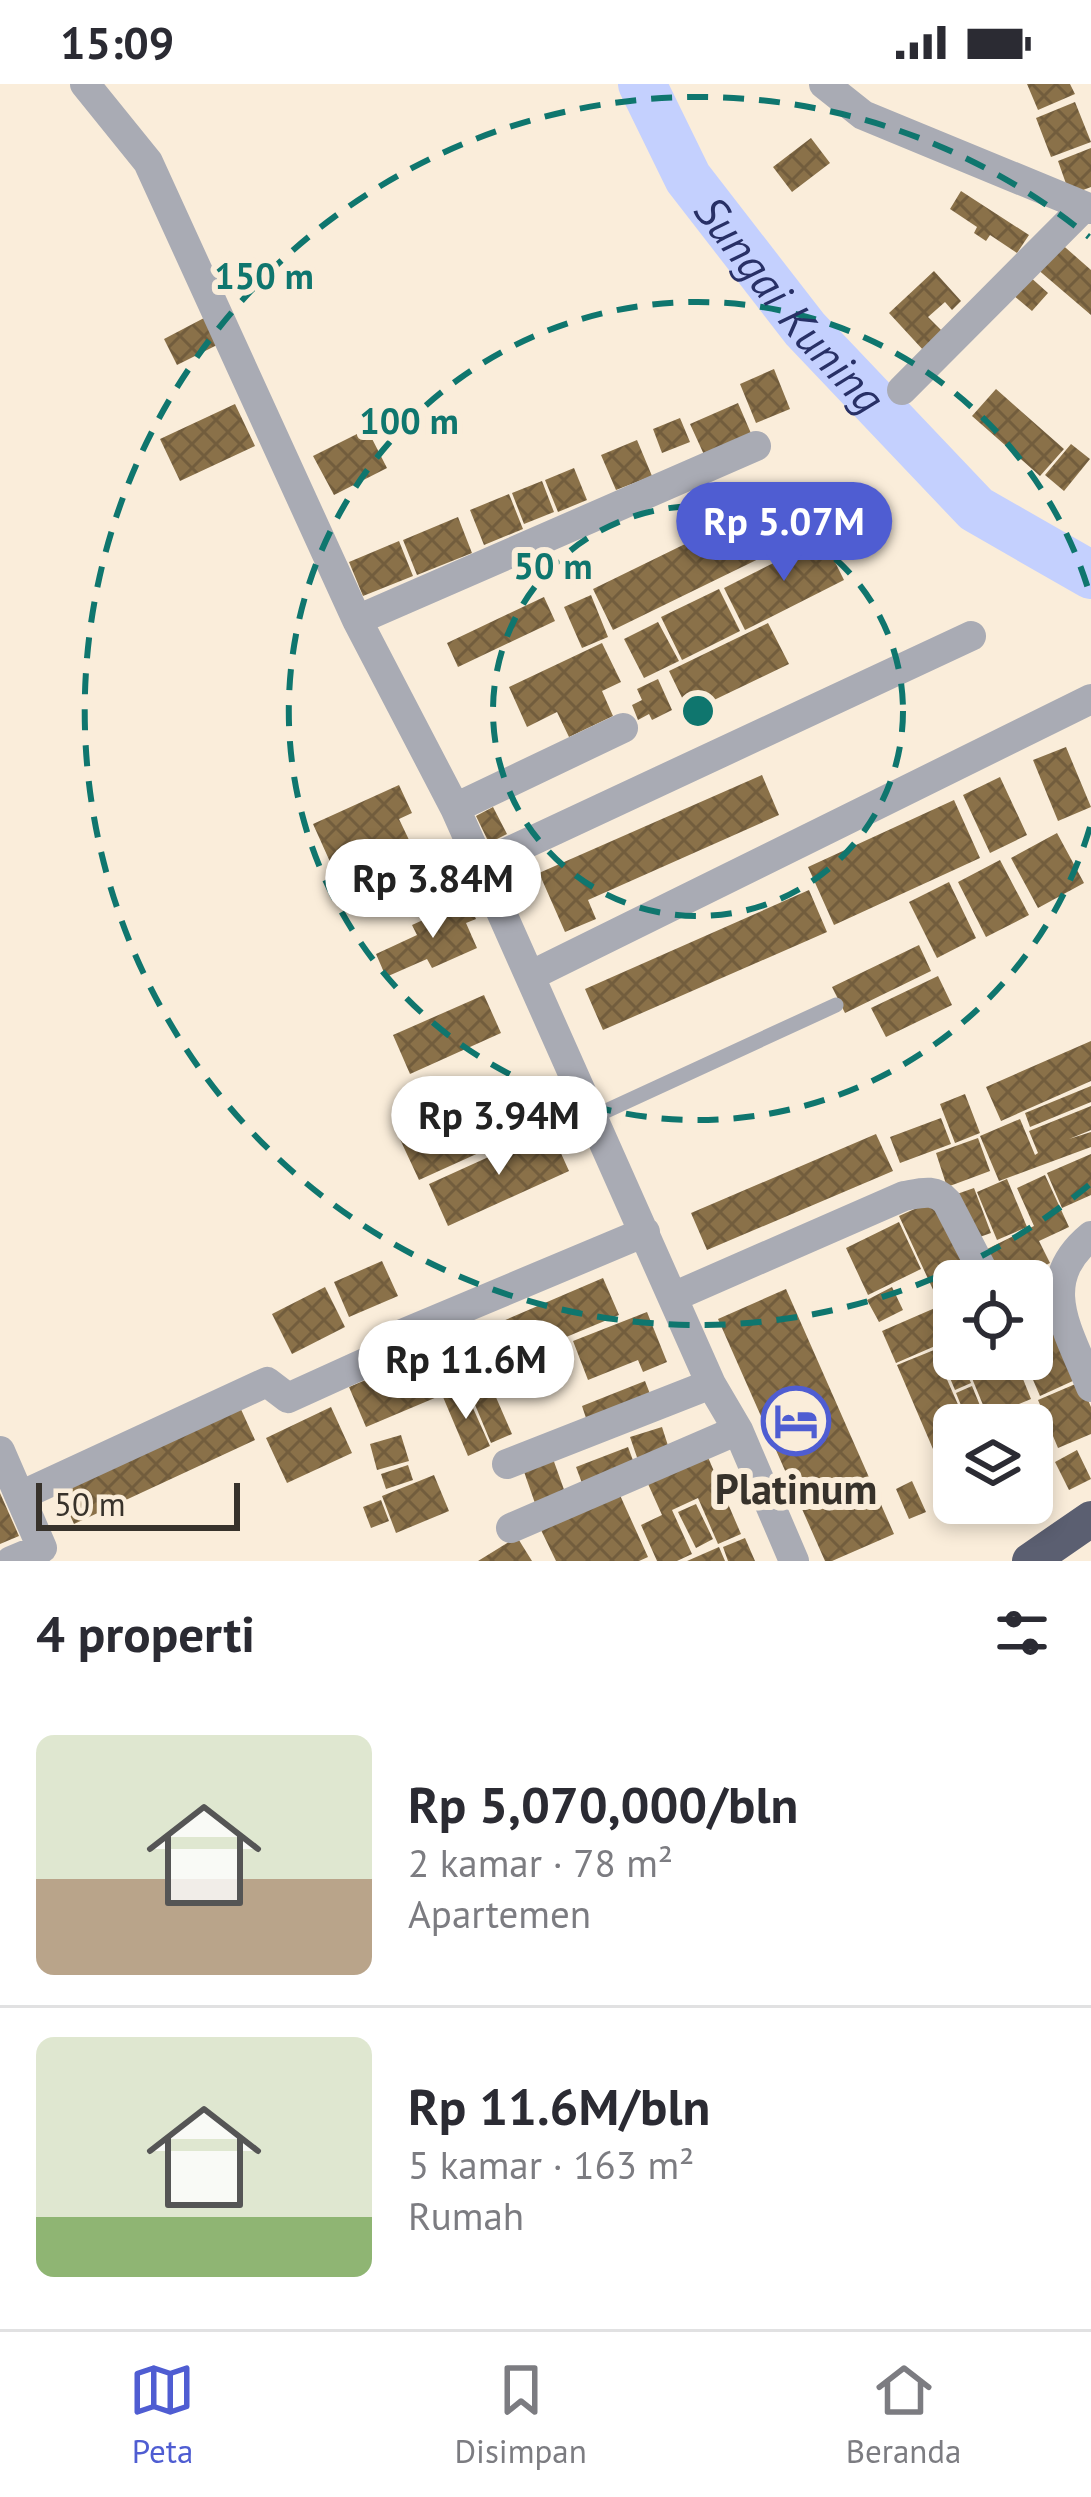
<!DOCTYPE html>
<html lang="id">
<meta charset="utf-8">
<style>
body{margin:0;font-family:"PT Sans",sans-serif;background:#f7f7f7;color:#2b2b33;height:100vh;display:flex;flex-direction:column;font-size:45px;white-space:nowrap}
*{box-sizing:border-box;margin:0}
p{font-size:39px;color:#7c7c81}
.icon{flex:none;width:66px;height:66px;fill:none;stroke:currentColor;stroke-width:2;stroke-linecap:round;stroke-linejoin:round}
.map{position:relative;height:1477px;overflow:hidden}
.panel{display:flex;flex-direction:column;background:#fff;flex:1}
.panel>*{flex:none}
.buttons{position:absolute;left:933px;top:1176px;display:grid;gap:24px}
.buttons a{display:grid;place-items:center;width:120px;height:120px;border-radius:18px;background:#fff;box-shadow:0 6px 18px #0003;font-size:60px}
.scale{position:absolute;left:36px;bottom:30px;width:204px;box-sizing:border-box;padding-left:12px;border:6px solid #37322b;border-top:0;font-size:33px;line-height:42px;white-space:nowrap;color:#37322b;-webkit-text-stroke:9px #faedda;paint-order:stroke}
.price{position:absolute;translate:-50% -102px;padding:0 27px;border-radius:42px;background:#fff;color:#222;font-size:39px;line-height:78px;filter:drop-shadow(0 3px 6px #0008)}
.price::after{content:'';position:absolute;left:50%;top:72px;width:36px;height:27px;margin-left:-18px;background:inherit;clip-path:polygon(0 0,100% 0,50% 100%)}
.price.on{background:#4f5dd2;color:#fff}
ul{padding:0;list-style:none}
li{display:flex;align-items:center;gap:36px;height:300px;padding:0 36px}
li+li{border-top:3px solid #e1e1e2}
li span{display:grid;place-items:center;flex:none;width:336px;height:240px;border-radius:18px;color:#555}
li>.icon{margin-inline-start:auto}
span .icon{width:144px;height:144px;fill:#fffc;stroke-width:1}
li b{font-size:51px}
h2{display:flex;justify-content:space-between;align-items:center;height:144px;padding:0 36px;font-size:51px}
.status{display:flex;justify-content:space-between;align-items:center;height:84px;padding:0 60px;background:#fff;direction:ltr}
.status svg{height:33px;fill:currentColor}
.menu{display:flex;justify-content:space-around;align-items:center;height:168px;border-top:3px solid #e1e1e2;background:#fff;font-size:33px;color:#7c7c81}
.menu a{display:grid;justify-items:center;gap:6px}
.menu .on{color:#4f5dd2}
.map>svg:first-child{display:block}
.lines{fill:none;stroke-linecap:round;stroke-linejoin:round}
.river{stroke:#c4d0fe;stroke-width:48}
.building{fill:url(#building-cross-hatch)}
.lane{stroke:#a9abb4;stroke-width:15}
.street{stroke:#a9abb4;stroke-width:30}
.highway{stroke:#5b5f71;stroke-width:36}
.ring{fill:none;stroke:#0f766e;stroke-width:6;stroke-dasharray:21 15}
.labels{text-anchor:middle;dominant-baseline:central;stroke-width:12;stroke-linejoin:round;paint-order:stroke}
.poi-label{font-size:42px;font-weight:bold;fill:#37322b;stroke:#faedda}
.water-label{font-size:45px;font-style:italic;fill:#283066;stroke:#faedda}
.centre{fill:#0f766e;stroke:#faedda;stroke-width:6}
.ring-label{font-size:36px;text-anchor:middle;font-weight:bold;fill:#0f766e;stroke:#faedda;stroke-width:12;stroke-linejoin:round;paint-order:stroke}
</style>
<div class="status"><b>15:09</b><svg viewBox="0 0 49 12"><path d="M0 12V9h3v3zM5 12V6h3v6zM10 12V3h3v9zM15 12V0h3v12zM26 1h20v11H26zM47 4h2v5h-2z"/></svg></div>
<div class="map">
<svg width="1091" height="1477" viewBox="0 0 1091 1477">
<defs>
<pattern id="building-cross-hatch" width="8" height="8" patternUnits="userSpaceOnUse" patternTransform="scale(3)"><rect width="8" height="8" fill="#8a7149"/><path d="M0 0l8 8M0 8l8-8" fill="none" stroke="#725d3d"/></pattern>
</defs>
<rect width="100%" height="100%" fill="#faedda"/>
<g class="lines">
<path class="river" id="s1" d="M642,0l46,94 117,151 171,180 115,66"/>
</g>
<path class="building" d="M1027,0h43l5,10 -37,16z
M1075,18l16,40 -40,15 -15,-39z
M811,54l19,25 -38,29 -19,-25z
M1091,64v39l-21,8 -12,-34z
M961,107l68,44 -12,18 -27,-18 -4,6 -12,-8 3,-6 -27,-18z
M1058,157l33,29v45l-55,-47z
M934,187l27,30 -9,9 -7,-8 -17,15 16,16 -20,18 -35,-38z
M1029,192l19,17 -16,18 -19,-16z
M204,234l13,27 -40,20 -13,-26z
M774,285l16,40 -34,14 -16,-39z
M996,305l68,60 -24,27 -68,-60z
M738,319l15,35 -47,21 -16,-35z
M235,320l20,42 -75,35 -20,-42z
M680,334l10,24 -28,11 -9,-24z
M367,345l20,39 -53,27 -21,-39z
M637,356l15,36 -36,14 -15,-35z
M1071,360l19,15 -26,32 -19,-16z
M574,384l13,32 -29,12 -13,-32z
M542,397l12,31 -30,12 -12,-31z
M812,398l20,41 -219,107 -20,-41z
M509,410l14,35 -39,16 -14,-35z
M458,433l14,36 -55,22 -14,-35z
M823,454l21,42 -99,50 -21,-42z
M399,457l14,35 -50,20 -14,-34z
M719,505l21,42 -58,29 -21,-43z
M591,511l17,42 -26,11 -18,-41z
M544,513l11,24 -97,46 -11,-24z
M658,538l21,39 -35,17 -20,-39z
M768,539l21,41 -100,48 -20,-41z
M602,559l19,39 -19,9 11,25 -44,21 -12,-25 -30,15 -18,-40z
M658,595l14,31 -20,10 -3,-6 -11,6 -6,-15 10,-5 -5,-11z
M1066,663l25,60 -33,14 -25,-61z
M762,691l17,40 -191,85 8,19 -31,13 -26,-59z
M1000,693l27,58 -37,18 -27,-58z
M399,701l13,28 -13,6 11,23 -74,33 -23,-51z
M954,716l26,58 -146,67 -26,-58z
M493,723l14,27 -18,9 -13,-27z
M1057,749l27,50 -46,25 -27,-50z
M1000,776l29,55 -43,22 -28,-55z
M949,798l27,56 -39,20 -28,-56z
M809,806l18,42 -224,98 -18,-41z
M467,816l9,19 -10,4 11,25 -45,20 -5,-9 -41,18 -10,-23 41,-19 -5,-10z
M919,861l12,26 -86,42 -13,-26z
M938,892l14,29 -66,32 -15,-29z
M484,911l17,38 -91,41 -17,-39z
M1091,957v40l-90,40 -15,-34z
M520,998l20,43 -121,55 -20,-43z
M1091,1002v16l-61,25 -5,-14z
M965,1010l15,39 -25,10 -15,-39z
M1091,1022v24l-22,9 22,-7v15l-92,34 -19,-45 40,-17 15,36 3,-2 -9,-22z
M941,1034l10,26 -51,19 -10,-26z
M550,1045l19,42 -121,55 -19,-42z
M876,1050l17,37 -186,79 -16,-37z
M978,1054l12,33 -43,16 -11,-34z
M1091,1070v41l-29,13 -15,-35z
M1045,1091l24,52 -30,14 11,22 -37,18h-21l-13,-28 55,-27 -17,-38z
M1007,1095l20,48 -30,13 -20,-48z
M974,1104l17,45 -17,6 -17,-45z
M939,1114l38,83h-23v38l-6,3 -49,-106z
M899,1138l22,47 -53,26 -22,-47z
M382,1177l16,35 -49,21 -15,-35z
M1032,1193l23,49 -23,11z
M603,1194l16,37 -108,45 -15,-36z
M325,1203l20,40 -53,27 -20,-40z
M892,1203l11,23 -24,12 -12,-22z
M786,1205l108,245 -62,27h-7l-107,-242z
M935,1224l7,17 -5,3 6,-2 6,14 -53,23 -14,-32z
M647,1228l20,50 -24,10 -5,-12 -50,20 -15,-39z
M494,1246l13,32 -21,9 -13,-32z
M1054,1247l21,49 -35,16 -16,-37h8v-19z
M470,1254l15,39 -44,18 -16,-39z
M953,1256l1,19h6l11,24 -16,7 -18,-43z
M934,1266l33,75h-13v23l-18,8 -39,-91z
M421,1273l16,40 -71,30 -17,-40z
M964,1275h51l16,40 -43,18z
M488,1295l24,55 -21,9 -23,-55z
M645,1297l7,18 -64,25 -6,-18z
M1080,1298l11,25v27l-33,14 -20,-48z
M972,1302l16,39h-19l-13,-32z
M464,1304l26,58 -22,10 -25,-59z
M239,1321l16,35 -181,84 -16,-35z
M331,1323l21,46 -65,30 -21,-45z
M662,1343l9,28 -31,11 -10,-29z
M401,1351l8,26 -32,9 -7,-26z
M628,1363l9,24 -52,20 -9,-24z
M704,1364l37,86 -23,10 -20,-46 -26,12 20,44 -15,7h-20l-16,-36 21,-10 -18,-40z
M1077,1366l14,29 -22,11 -14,-28z
M552,1372l15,42 -30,11 -15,-43z
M408,1381l5,15 -27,9 -5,-15z
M434,1391l15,36 -53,22 -14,-37z
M912,1397l14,31 -17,7 -13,-30z
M0,1409l19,43 -19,8z
M619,1409l29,64 -9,4h-83l-15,-31z
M381,1416l8,21 -18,7 -8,-21z
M696,1420l17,35 -17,9 -18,-36z
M517,1453l15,24h-54z
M745,1454l10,23h-27l-5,-14z
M719,1463l6,14h-38z"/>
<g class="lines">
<path class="lane" d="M593,1033l243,-112"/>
<path class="street" d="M85,0l63,78 209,458 98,188 256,576 27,46 56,131
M824,0l39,31 228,94
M902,306l181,-182
M357,536l399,-174
M455,724l168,-80
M480,781l491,-229
M530,892l561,-277
M1091,1152c-57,47 -22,95 0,151
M673,1213l231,-101c17,-3 31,-8 43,6l41,79
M0,1367l42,97 -31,13
M507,1380l204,-80
M20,1412l247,-114 21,16 97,-44 5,-15 255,-107
M511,1444l227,-98"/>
<path class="highway" d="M1030,1477l61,-42"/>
</g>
<g class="ring">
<circle cx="698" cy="627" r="205"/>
<path d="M1090 743A409 409 0 1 1 1090 511"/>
<path d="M1089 1101A614 614 0 1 1 1089 153"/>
</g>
<defs>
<symbol id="hotel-ring" viewBox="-11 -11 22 22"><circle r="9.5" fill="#faedda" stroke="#4f5dd2" stroke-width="1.5"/><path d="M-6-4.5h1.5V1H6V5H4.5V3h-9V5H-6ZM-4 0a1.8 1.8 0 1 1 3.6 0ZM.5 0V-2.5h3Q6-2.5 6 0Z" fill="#4f5dd2"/></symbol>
</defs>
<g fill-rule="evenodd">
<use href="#hotel-ring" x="758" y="1299" width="76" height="76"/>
</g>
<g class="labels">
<g class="poi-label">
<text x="796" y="1404">Platinum</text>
</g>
<g class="water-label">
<text stroke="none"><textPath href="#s1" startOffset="267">Sungai Kuning</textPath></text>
</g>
</g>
<circle cx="698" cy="627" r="18" class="centre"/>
<g class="ring-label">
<text x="264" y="205">150 m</text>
<text x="409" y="350">100 m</text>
<text x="553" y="495">50 m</text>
</g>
</svg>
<div class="buttons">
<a><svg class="icon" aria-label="locate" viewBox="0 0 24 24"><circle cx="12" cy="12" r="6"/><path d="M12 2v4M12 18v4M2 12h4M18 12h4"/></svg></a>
<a><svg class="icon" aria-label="layers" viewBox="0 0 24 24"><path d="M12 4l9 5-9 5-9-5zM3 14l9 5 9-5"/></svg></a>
</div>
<div class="scale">50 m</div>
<b class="price on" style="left:784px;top:500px">Rp 5.07M</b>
<b class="price" style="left:433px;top:857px">Rp 3.84M</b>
<b class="price" style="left:499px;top:1094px">Rp 3.94M</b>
<b class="price" style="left:466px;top:1338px">Rp 11.6M</b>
</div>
<section class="panel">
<h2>4 properti<svg class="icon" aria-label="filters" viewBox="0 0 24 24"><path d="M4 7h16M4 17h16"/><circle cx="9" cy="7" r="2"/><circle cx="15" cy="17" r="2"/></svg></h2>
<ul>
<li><span style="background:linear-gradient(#dfe7d0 60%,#b9a48a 0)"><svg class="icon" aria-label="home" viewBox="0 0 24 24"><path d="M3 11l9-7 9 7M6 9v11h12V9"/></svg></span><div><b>Rp 5,070,000/bln</b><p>2 kamar · 78 m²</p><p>Apartemen</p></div></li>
<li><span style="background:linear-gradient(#dfe7d0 75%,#8fb573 0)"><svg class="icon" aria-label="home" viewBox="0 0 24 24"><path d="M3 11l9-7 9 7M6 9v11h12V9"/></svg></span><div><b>Rp 11.6M/bln</b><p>5 kamar · 163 m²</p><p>Rumah</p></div></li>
</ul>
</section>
<nav class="menu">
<a class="on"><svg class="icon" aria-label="map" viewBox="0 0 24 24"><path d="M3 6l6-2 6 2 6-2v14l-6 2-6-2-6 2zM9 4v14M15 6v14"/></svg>Peta</a>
<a><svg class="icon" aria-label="saved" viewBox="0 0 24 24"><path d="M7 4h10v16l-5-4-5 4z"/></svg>Disimpan</a>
<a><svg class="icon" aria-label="home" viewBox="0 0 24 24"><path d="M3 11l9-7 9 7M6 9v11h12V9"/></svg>Beranda</a>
</nav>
